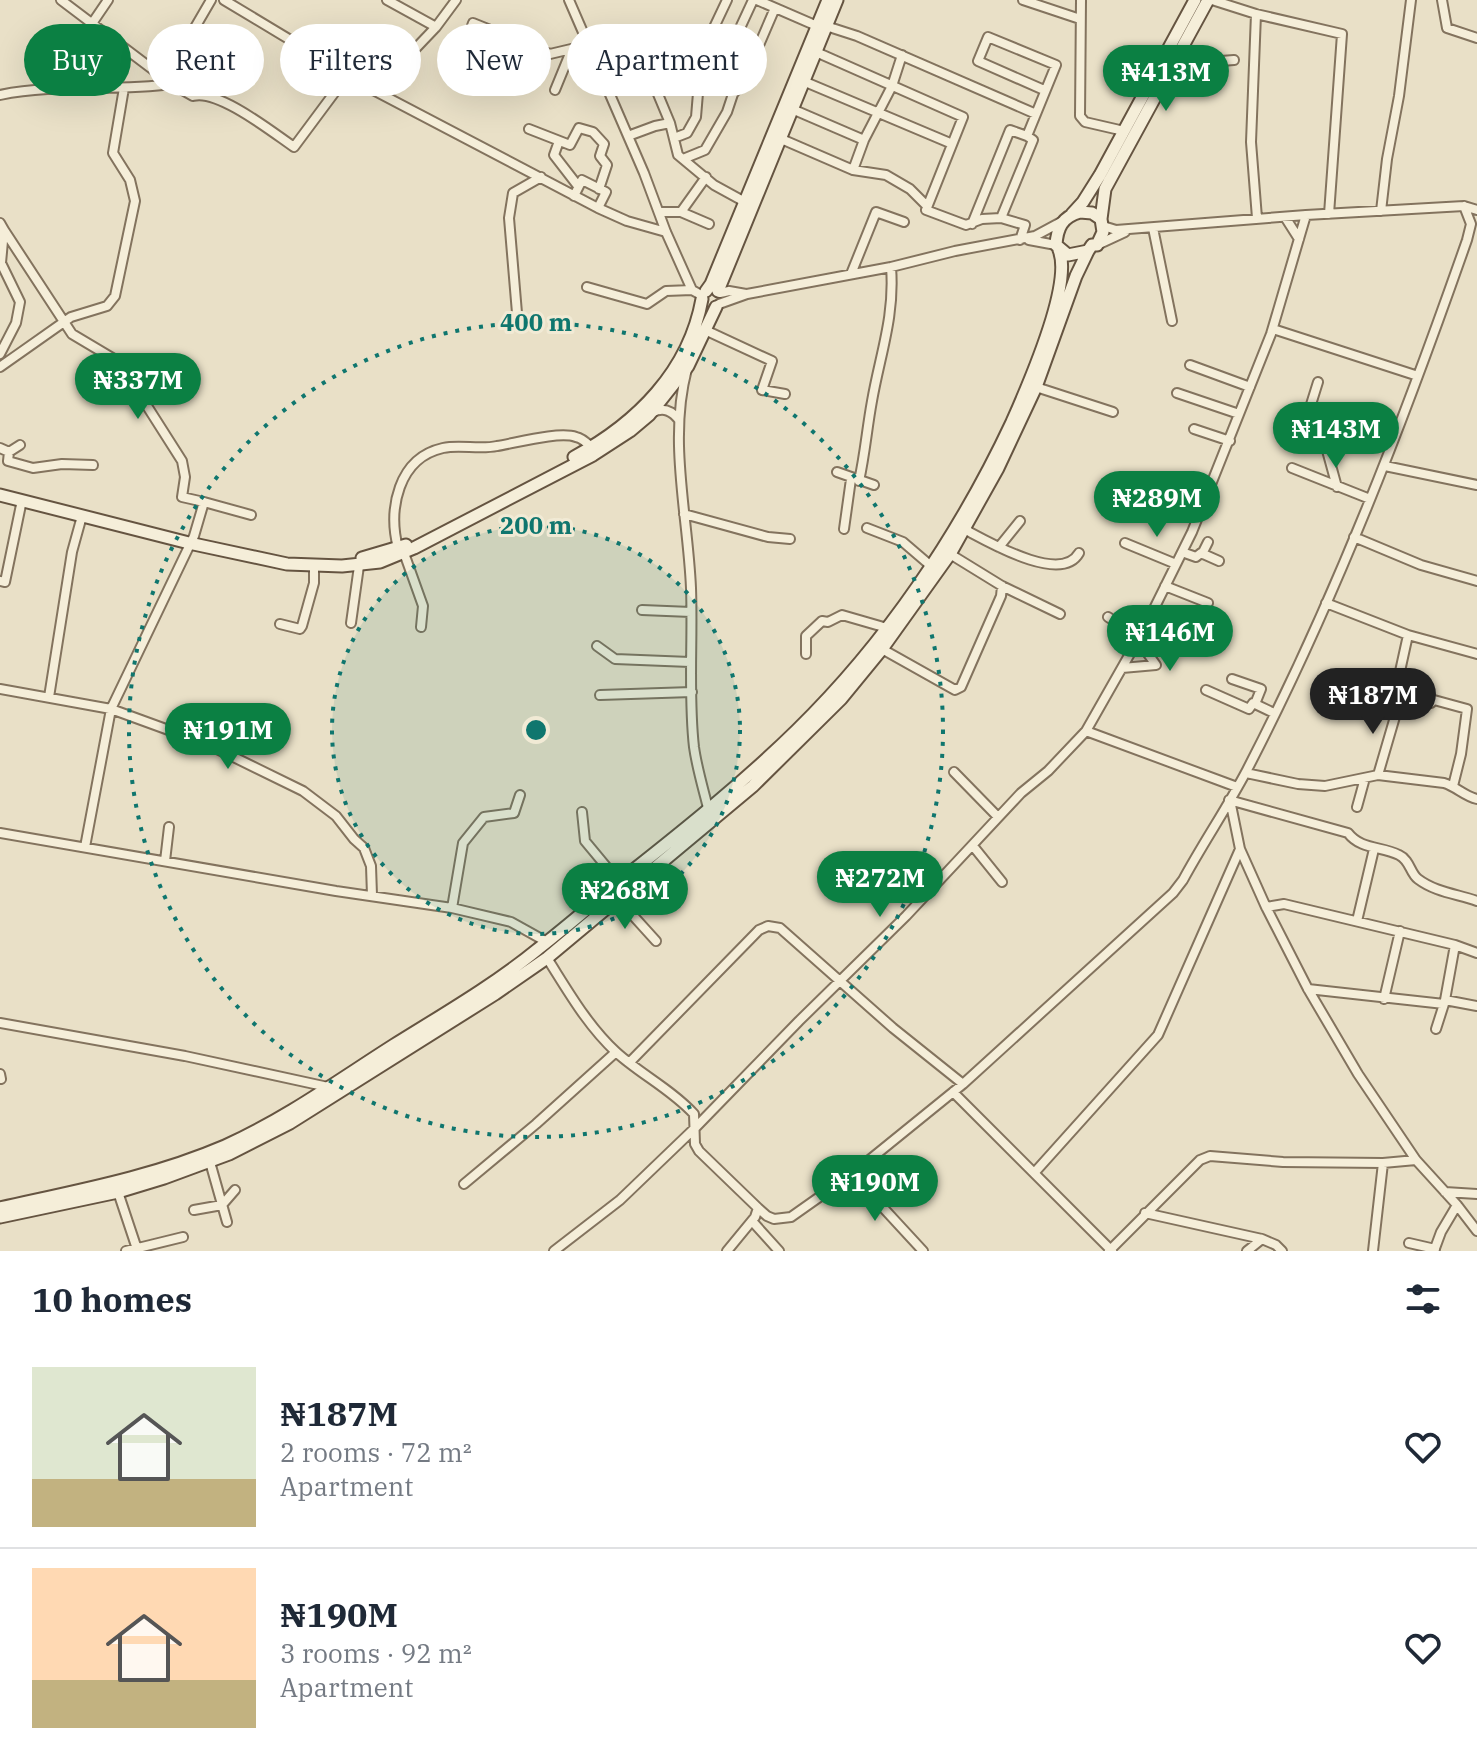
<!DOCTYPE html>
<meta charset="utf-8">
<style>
body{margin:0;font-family:"IBM Plex Serif",serif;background:#f2f2f3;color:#1f2937;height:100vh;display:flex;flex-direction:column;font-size:30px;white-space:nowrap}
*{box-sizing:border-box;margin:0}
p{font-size:26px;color:#747a83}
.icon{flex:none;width:44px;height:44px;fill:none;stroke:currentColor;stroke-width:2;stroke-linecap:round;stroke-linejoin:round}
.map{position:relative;height:1251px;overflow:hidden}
.panel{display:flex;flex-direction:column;background:#fff;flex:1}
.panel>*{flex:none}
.guide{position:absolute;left:24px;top:24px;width:800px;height:72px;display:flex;gap:16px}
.price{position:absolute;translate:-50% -68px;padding:0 18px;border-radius:28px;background:#0b8043;color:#fff;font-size:26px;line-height:52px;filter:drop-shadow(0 2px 4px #0008)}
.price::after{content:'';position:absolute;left:50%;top:48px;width:24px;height:18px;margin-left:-12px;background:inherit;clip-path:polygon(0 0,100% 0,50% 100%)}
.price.on{background:#222;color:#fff}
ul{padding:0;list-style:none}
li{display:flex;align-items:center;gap:24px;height:200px;padding:0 32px}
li+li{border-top:2px solid #e0e1e3}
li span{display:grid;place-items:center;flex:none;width:224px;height:160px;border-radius:0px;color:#555}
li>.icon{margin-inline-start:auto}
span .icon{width:96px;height:96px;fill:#fffc;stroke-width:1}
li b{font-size:34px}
h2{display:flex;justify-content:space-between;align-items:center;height:96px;padding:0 32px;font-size:34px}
.tag{padding:0 28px;border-radius:36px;background:#fff;box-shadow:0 8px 32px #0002;font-size:28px;line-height:72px}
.tag.on{background:#0b8043;color:#fff}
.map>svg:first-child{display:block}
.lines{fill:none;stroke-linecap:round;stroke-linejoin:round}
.minor-casing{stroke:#83735e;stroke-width:12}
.secondary-casing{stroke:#655441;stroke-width:15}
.minor{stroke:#f5eed9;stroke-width:8}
.secondary{stroke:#f5eed9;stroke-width:11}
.ring{fill:none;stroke:#0f766e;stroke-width:4;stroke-dasharray:4 8}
.centre{fill:#0f766e;stroke:#f1ead5;stroke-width:4}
.ring-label{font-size:24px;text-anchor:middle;font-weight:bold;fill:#0f766e;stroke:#f1ead5;stroke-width:6;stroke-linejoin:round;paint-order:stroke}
</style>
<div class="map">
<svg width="1477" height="1251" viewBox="0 0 1477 1251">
<rect width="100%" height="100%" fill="#e9e0c7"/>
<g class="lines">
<defs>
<path id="minor" d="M61,0l111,84 21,12c25,-7 79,36 101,51l55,-74
M224,0l151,91 223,117 29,13 39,11
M387,0l49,27
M569,0l75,173 22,59 26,58 11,6
M757,0l60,26
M1023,0l57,19
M1081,0l-1,116 5,6 39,9
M1212,0l44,14 86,20 -13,180
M1442,0l5,28 30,10
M1256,14l-5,128 6,76
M91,25l17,-25
M826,26l31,10 179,78
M816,52l147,65 -37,93 40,15 16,-6 19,-1 24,7 -5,15
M1176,58l32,4 26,-2
M645,63l25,60 8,32 36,30 31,17
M645,63l46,11 8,7 -3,36 -9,16 -13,5
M722,67l-22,-10 27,-57
M165,79l46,-79
M744,80l-22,-13 31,-67
M803,81l147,62
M504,83l-46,-20 15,-40 77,31 38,-9
M555,90l16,-39
M375,91l61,-64 20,-27
M0,95c57,-12 115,-3 172,-11
M792,109l72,31 -11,30
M529,129l41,16 9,-17 14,4 11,12 -4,12 7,9 -8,24
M628,136l27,-10 15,-3
M779,138l74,32 33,5 24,14 16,16
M864,140l28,-54 10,-31
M559,141l-5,14 24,31
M683,159l22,-9 22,-38 6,-18 11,-14 31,-72
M574,196l8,-16 24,12 -8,16
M1381,211l6,-52 12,-63 12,-96
M659,212h22l25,-35
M681,212l28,12
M1285,217l14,22
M1001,218l32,-78 -6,-4
M0,223l4,7 -3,33 19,39 -4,21 -16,31
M972,224l38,-94 17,6 29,-71 -68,-28 -10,24 66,29
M1103,226l13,4 190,-15 158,-9 13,4
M1153,228l19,93
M4,230l68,104 47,28 63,99 3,16 -3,20 22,5
M1029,240l27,5
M1097,245l28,-13
M851,274l25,-62 28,10
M587,287l60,17 19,-13 26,-1
M720,293l9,-2 17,3
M719,304l28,-10 144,-27 64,-16 80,-15 26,-14
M517,313l-8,-95 4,-25 28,-16
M1273,329l145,47
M705,330l67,31 -10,29 23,4
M1190,365l60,22
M0,367l71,-50 36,-11 8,-10 20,-95 -5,-21 -17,-27 11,-65
M687,369c-19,71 1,147 4,219 2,53 -3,106 3,159 3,22 10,44 15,65
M1318,382l-15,48 20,6 14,51
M1036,387l77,25
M1177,393l62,21
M653,412c11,-5 19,-1 26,8
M1194,429l36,12
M0,448l9,4 11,-7
M9,452l-1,9 25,7 29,-4 31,1
M1385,466l92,19
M1292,468l78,31
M837,472l37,13
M859,481c6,-27 8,-53 13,-80 8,-46 23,-85 19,-134
M684,514l84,23 22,2
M867,528l36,14 28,24
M844,529l7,-50
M964,529c23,12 97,56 115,24
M1354,537l67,28 56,16
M1125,543l51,21
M999,547l21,-26
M398,548c-10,-39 0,-90 45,-100 17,-4 36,2 54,-2 19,-3 62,-15 79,-9 6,1 11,6 15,10
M1182,552l14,5 5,-4 18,8
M404,553l19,53 -2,21
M950,554l52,32 58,28
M1202,554l6,-12
M0,581l5,1 17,-82
M1165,586l43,17
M1326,603l82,32 -13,59 4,9 -21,72
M642,610l49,2
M1108,617l30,19
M351,623l8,-57
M280,624l20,5 2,-3 12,-43v-17
M1408,635l69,19
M597,646l18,13 75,3
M882,649l73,41 6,-3 40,-91 1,-10
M806,654v-18l16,-15 6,1 14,-7 45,13
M1122,668l34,-3 -18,-25
M1232,679l29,10 -6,15
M0,689l111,20 96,35 96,47 33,25 18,23 10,9 7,18 1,29
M1206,690l43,19 4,-6 21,10
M1395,694l36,9 3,-3 33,9 -6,45 -8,32
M600,695l92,-3
M49,697l23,-145 10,-36
M1086,731l151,56
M954,772l44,45
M1246,773l52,11 27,2 53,-11 66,8c13,4 20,13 33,16
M1229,800l119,33c13,17 34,13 51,22 11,5 11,18 19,24 17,13 39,15 59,22
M1230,800l10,49 26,58 42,82 50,85 58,86 41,45 20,26
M1357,807l8,-29
M582,812l3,29 34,41
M0,833l336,58 116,17 59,14 36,20
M973,846l29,36
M85,847l26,-138 83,-173 10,-34 47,13
M165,861l4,-34
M618,899l38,42
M1266,907l18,-3 171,41 22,8
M452,908l11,-65 21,-26 30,-4 6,-18
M1357,921l17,-72
M547,958c21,33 40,67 69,94 24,22 55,37 78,62l1,30 4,7 59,57 -3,9 -28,34
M1308,989l136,15 1,-4 32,6
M1384,999l16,-68
M1445,1000l10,-55
M0,1023l185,33 143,31
M1436,1029l8,-25
M629,1063l130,-133 9,-4 12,2 113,100 70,56
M0,1074l1,5
M953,1092l159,159
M210,1162l17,60
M1035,1172l123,-137 82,-186
M852,1174l71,77
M464,1184l72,-60 80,-72
M118,1192l19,57
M1445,1192l32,2
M758,1208l9,8 7,3 17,-2 61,-43 111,-90 210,-191 10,-13c20,-37 44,-72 64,-110 88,-170 157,-350 220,-530l4,-16 -7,-18
M194,1210l28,-5 13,-15
M1145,1213l117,26 14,6 6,6
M752,1221l27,30
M1409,1243l26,6
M126,1251l57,-14
M554,1251l66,-51 76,-73 103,-106 107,-105 115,-123 27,-22 38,-40 58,-102 48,-97 79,-198 35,-119
M1109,1251l91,-91 10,-4 73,6 100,1 33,-3
M1247,1251l15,-12
M1373,1251l10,-88
M1434,1251l7,-19 16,-27"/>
<path id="secondary" d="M1080,212l12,1 9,6 2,13 -6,13h-5l-4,6 -20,4 -12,-10c1,-17 6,-28 24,-33z
M1072,214l11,-12 17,-27 95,-175
M1101,219l4,-30 103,-189
M706,291l5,-7 117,-284
M718,291l119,-291
M574,457c63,-34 115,-86 128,-158
M0,495l189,48 98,21 55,2 38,-4 34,-14 179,-93 37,-24 19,-16 39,-49 28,-59
M362,558l44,-13
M0,1208c76,-17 153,-31 225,-62 60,-27 114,-66 169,-101 48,-30 100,-60 144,-96 32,-25 62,-51 93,-77 57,-45 114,-91 166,-142 89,-87 162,-195 215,-308 16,-36 61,-137 47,-172
M0,1217l118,-25 46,-14 65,-24 61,-31 205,-129 52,-36 206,-172 88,-87 41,-50 68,-95 48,-86 38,-81 40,-111 12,-25"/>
</defs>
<use href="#minor" class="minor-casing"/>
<use href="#secondary" class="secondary-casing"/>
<use href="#minor" class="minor"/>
<use href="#secondary" class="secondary"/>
</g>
<circle cx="536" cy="730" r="204" fill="#0f766e" fill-opacity=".12"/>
<g class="ring">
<circle cx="536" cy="730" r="204"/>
<circle cx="536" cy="730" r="407"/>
</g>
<circle cx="536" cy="730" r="12" class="centre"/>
<g class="ring-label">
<text x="536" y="331">400 m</text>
<text x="536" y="534">200 m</text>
</g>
</svg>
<b class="price" style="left:1166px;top:113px">₦413M</b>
<b class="price" style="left:138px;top:421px">₦337M</b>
<b class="price" style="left:1336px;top:470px">₦143M</b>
<b class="price" style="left:1157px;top:539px">₦289M</b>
<b class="price" style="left:1170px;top:673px">₦146M</b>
<b class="price on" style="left:1373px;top:736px">₦187M</b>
<b class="price" style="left:228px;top:771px">₦191M</b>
<b class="price" style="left:880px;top:919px">₦272M</b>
<b class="price" style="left:625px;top:931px">₦268M</b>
<b class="price" style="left:875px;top:1223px">₦190M</b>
<div class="guide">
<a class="tag on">Buy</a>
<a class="tag">Rent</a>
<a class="tag">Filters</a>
<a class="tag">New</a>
<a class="tag">Apartment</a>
</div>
</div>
<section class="panel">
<h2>10 homes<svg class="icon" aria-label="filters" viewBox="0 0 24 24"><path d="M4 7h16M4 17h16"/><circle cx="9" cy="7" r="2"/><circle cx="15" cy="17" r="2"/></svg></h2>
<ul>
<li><span style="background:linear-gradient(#dfe7d0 70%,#c2b280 0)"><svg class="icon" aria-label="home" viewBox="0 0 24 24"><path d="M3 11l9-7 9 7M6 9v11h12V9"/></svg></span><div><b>₦187M</b><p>2 rooms · 72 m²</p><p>Apartment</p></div><svg class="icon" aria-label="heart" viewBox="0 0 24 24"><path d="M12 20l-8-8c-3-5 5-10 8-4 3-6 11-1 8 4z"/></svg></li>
<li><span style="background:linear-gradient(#ffd9b3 70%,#c2b280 0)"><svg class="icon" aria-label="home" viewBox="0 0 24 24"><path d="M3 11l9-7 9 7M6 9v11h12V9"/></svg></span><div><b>₦190M</b><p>3 rooms · 92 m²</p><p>Apartment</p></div><svg class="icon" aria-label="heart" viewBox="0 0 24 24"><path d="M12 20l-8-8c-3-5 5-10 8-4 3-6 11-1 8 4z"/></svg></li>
</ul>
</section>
